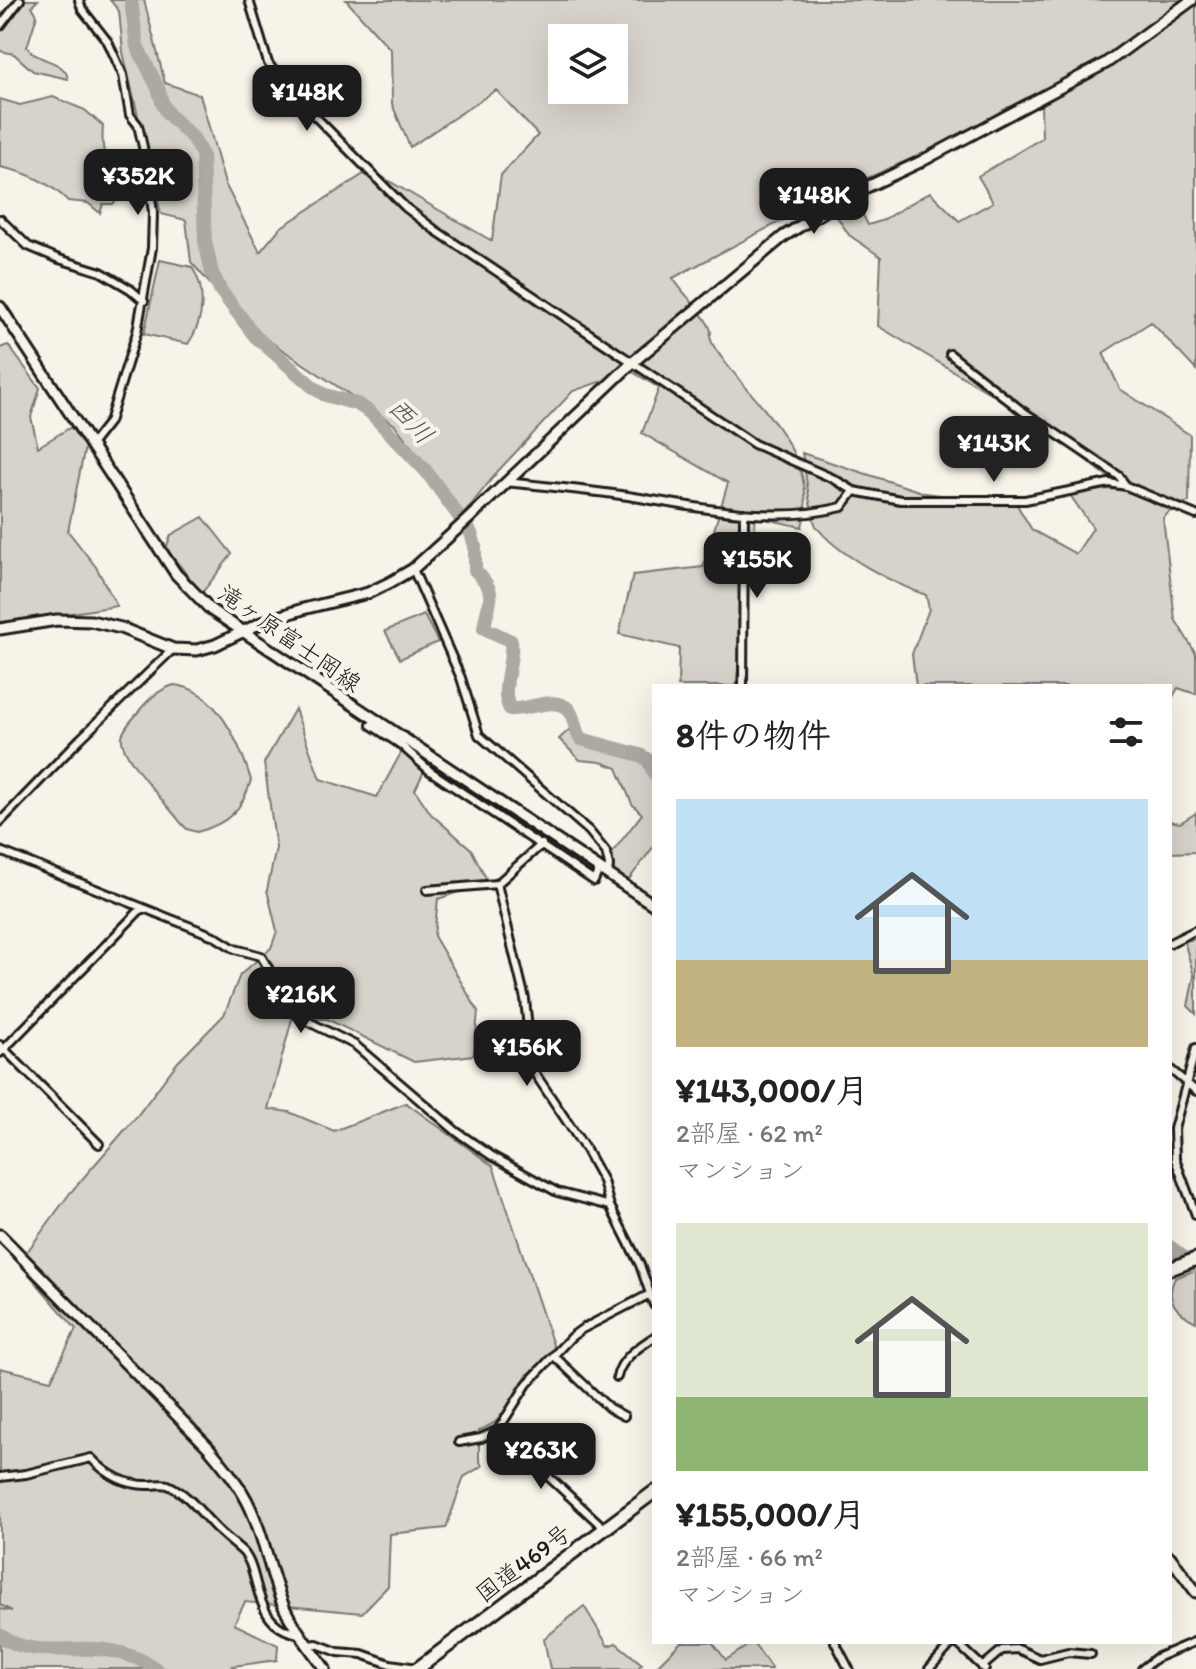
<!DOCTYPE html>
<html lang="ja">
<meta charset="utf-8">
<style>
body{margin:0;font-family:Itim,"Klee One",sans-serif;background:#f6f6f6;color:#222;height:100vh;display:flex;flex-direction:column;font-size:30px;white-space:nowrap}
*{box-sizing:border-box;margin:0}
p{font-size:26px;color:#767676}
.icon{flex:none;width:44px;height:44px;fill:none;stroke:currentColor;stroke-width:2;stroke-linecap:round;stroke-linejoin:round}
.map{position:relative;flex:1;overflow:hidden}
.panel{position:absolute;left:652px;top:684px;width:520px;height:960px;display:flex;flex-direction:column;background:#fff;border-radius:0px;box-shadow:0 8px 32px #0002}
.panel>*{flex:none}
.tools{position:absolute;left:548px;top:24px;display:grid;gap:16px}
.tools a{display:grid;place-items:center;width:80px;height:80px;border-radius:0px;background:#fff;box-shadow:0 8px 32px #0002;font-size:40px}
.price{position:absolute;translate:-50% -68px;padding:0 18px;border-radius:16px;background:#1c1c1c;color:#fff;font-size:26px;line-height:52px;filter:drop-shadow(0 2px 4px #0008)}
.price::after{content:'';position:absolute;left:50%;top:48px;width:24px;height:18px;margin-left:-12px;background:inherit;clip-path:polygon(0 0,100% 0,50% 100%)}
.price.current{background:#222;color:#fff}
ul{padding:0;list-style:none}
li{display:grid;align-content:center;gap:16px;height:424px;padding:0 24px}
li span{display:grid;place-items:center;height:248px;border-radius:0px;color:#555}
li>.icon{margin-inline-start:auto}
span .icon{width:144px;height:144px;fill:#fffc;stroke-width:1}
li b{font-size:34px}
h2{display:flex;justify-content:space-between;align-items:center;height:96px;padding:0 24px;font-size:34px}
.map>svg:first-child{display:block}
.green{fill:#d7d3cb;stroke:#7a7874;stroke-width:2;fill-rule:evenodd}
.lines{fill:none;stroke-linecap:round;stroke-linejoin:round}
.river{stroke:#aca9a2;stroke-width:14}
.street-casing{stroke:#1c1c1c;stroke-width:12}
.secondary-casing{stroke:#1c1c1c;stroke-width:15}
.highway-casing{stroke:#1c1c1c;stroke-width:17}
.street{stroke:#f7f3e8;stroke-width:6}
.secondary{stroke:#f7f3e8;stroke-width:9}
.highway{stroke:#f7f3e8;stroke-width:11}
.labels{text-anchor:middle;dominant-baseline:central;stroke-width:8;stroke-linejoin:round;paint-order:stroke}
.street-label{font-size:24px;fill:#1c1c1c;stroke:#f7f3e8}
.water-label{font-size:26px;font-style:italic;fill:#565452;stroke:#f7f3e8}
</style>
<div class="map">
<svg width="1196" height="1669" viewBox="0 0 1196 1669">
<rect width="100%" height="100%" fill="#f7f3e8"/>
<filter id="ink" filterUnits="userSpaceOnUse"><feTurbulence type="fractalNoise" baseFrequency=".0125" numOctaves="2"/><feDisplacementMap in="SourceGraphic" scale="16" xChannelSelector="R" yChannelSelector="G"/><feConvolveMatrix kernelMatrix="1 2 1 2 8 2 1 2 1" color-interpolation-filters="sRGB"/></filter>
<g filter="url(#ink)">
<path class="green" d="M23,0h15l-6,6 5,9 -10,32c10,16 38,12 41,32l-35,-8 -19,-17 -14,-3v-21z
M110,0h34l21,83 35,12 25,89 35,68 20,-24 90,-58 122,71 9,-66 37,-40 -42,-45 -86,57 -18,-43 -1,-54 -45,-50h850v370l-45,-48 -48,31 17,36 70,46 -1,67 -12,3 -14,13 12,101 21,35v40l-18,-6 -8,14v-16h-254l-4,-32 17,-45 -3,-14c-32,-11 -90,-41 -110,-69 -6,-10 -11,-59 -14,-73l123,40 92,12 15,25 44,24 17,-26 -23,-33 30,-6 25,1 -92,-71 -155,-93 3,-69 -32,-22 -17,-26 23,-10 13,26 13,-4 49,-29 29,29 34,-19 -15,-26 64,-38 -1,-32 -20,-5 -76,43 -109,48 -163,86c9,15 31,35 37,50 3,8 -2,5 1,12 2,7 9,15 13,21 37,47 97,99 78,166l-46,-10 -20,169h-58l1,-38 -60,-14 14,-59 70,-8 25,-84 -86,-50 17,-45 -28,-17 -58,20 -75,80 -35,44 -68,-90 -148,-99 -56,-64 -5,-42 -25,-6 -38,-162 -4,-41zM562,38h52v52h-52z
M53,97l32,13 18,16c-2,25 0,39 26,49l-4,13 -12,16h-10l-3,9 -12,-10 -20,-2c-19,-19 -41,-29 -68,-34v-68l20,6z
M160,260l32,7c15,23 12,54 -4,77l-44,-10z
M8,345l32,43 -9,29 7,30 33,-20 14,20 -17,84 28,36 21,39 -117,18v-276z
M203,517l29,37 -30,39 -36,-44 5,-14z
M424,615l14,27 -38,17 -15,-28z
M174,685c42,3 66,59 77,95 -8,30 -24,44 -54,52l-10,-3 -6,-6c-12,-17 -63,-68 -59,-87 2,-8 9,-15 14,-21 10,-14 21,-25 38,-30z
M295,709l25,70 57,18 25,-46 25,14 -12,25 16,24 40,35 17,33 -50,17 -4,37 44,75 -4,44 -60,7 -87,-43h-35l-24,90 21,3 45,19 72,-28 87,63 62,185 -29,25 -13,30 -19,17 -15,8v28l3,7 -18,11 -18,51 -56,6 -2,52 -26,27 -117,-11 -11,22 44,21 -1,15 -44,6 3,3h-236v-60l12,2 -12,-6v-237l51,12 25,-51 -57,-66 51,-70 67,-77 40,-53 47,-48 16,-40 31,-27 6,-17 -10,-41 9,-42 -12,-85z
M570,729c29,17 55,14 84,30v87l-27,36 -13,-11 -3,-17 31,-40 -10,-10 -15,-36 -16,-6 -21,-2 -21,-21z
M1196,813v39l-26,1v-32l10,2z
M1196,939v75l-8,-8 6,-30 -10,-35z
M1196,1270v52c-20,-10 -32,-22 -21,-44z
M584,1606l24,40 8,-3 26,21 -5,5h-87l-6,-30z
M681,1642h31l14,18 27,-18 19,27h-118z"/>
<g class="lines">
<path class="river" d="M131,0l6,46 21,42 5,17 6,10 24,23 9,17 3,86 7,32 9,18 34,45 58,51 12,8 32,9 13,8 56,59 45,62 4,13v24c25,26 13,28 9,58l27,13c3,22 -12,49 -1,68 17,2 44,-14 58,0 8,8 5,21 13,30l59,16 8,5 6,13
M1170,1247l26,20
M0,1635c28,22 65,12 97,14 22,2 42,8 59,20"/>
<defs>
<path id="street" d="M79,0l3,9 26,33 15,33 7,40 8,10 5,22 10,65 -1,36 -15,84 -28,90 -18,23
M249,0l19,63 18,24 119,120 30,23 319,214 80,35 20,12 47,9h124l84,-17 17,3 70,29
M0,26l20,-26
M0,219l28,27 31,13 42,13 29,17 14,12
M950,354l71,56 98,66 7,10
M505,482c41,4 82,8 123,14 69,11 145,29 214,11l12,-16
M413,569l48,109 18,57 110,96 17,21 3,13 -1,9
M743,686l1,-173
M371,725l30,20 29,26 164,110 5,-12
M0,822l80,-83 93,-90
M0,851l214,85 21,13 26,7 14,24 32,41 48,24 102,87 35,24 65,36 53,14
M497,884l45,-40
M427,890l70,-6 28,115 7,70 54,81 17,31 7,25 30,59 14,40
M1170,943l26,-13
M0,1045l99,99
M1196,1048l-22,81 1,30 21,56
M0,1053l142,-145
M1170,1069l26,22
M554,1356l55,52 15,8
M617,1377c4,-19 21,-29 37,-40
M498,1430l106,98
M459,1442l22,-4 17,-8 29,-46 44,-47 11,-8 68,-35
M0,1477l26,-3 65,-16c16,17 35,28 59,27 7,0 11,-2 18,0 22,10 33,29 50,45 7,7 15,13 23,20 22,19 8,77 59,84
M835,1642l14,27
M956,1642l29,27
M308,1645l9,-1 21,8 24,2 28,10 28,4
M982,1667l20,-17 16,-1 22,10 28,-7 23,2
M929,1669l24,-27
M1142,1669l14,-11 40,-17"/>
<path id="secondary" d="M0,307l176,267 35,36 443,295
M0,629l57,-9 34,1 30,7 52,21 24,1 18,-5 48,-23 40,-13 65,-16 23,-11 22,-13 53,-48 167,-159 151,-126 68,-42 68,-32 186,-99 86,-63
M0,1235l208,212c16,19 32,38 42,60 15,32 20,67 34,100 10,22 27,42 41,62
M1170,1557l26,35"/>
<path id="highway" d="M1170,1269l26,-10
M417,1669l237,-177"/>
</defs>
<use href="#street" class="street-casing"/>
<use href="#secondary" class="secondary-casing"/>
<use href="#highway" class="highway-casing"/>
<use href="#street" class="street"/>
<use href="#secondary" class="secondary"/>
<use href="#highway" class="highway"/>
</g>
</g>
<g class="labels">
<g class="street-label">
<text transform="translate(290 638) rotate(35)">滝ヶ原富士岡線</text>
<text transform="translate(523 1563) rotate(-37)">国道469号</text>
</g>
<g class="water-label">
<text transform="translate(411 421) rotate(46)">西川</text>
</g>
</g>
</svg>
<div class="tools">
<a><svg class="icon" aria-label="layers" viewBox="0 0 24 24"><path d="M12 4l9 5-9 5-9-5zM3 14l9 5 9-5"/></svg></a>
</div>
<b class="price" style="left:307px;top:133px">¥148K</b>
<b class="price" style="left:138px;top:217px">¥352K</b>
<b class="price" style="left:814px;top:236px">¥148K</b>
<b class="price current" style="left:994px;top:484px">¥143K</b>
<b class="price" style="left:757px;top:600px">¥155K</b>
<b class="price" style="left:301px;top:1035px">¥216K</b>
<b class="price" style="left:527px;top:1088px">¥156K</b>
<b class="price" style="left:541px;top:1491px">¥263K</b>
<section class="panel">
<h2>8件の物件<svg class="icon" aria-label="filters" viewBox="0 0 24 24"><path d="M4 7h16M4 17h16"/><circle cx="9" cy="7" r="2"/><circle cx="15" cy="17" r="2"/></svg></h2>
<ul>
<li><span style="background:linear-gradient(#bfe0f5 65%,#c2b280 0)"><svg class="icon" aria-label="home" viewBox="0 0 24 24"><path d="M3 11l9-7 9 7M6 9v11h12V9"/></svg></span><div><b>¥143,000/月</b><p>2部屋 · 62 m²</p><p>マンション</p></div></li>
<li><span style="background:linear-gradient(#dfe7d0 70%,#8fb573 0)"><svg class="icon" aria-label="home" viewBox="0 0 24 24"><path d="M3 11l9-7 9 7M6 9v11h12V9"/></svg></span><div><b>¥155,000/月</b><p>2部屋 · 66 m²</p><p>マンション</p></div></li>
</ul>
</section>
</div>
